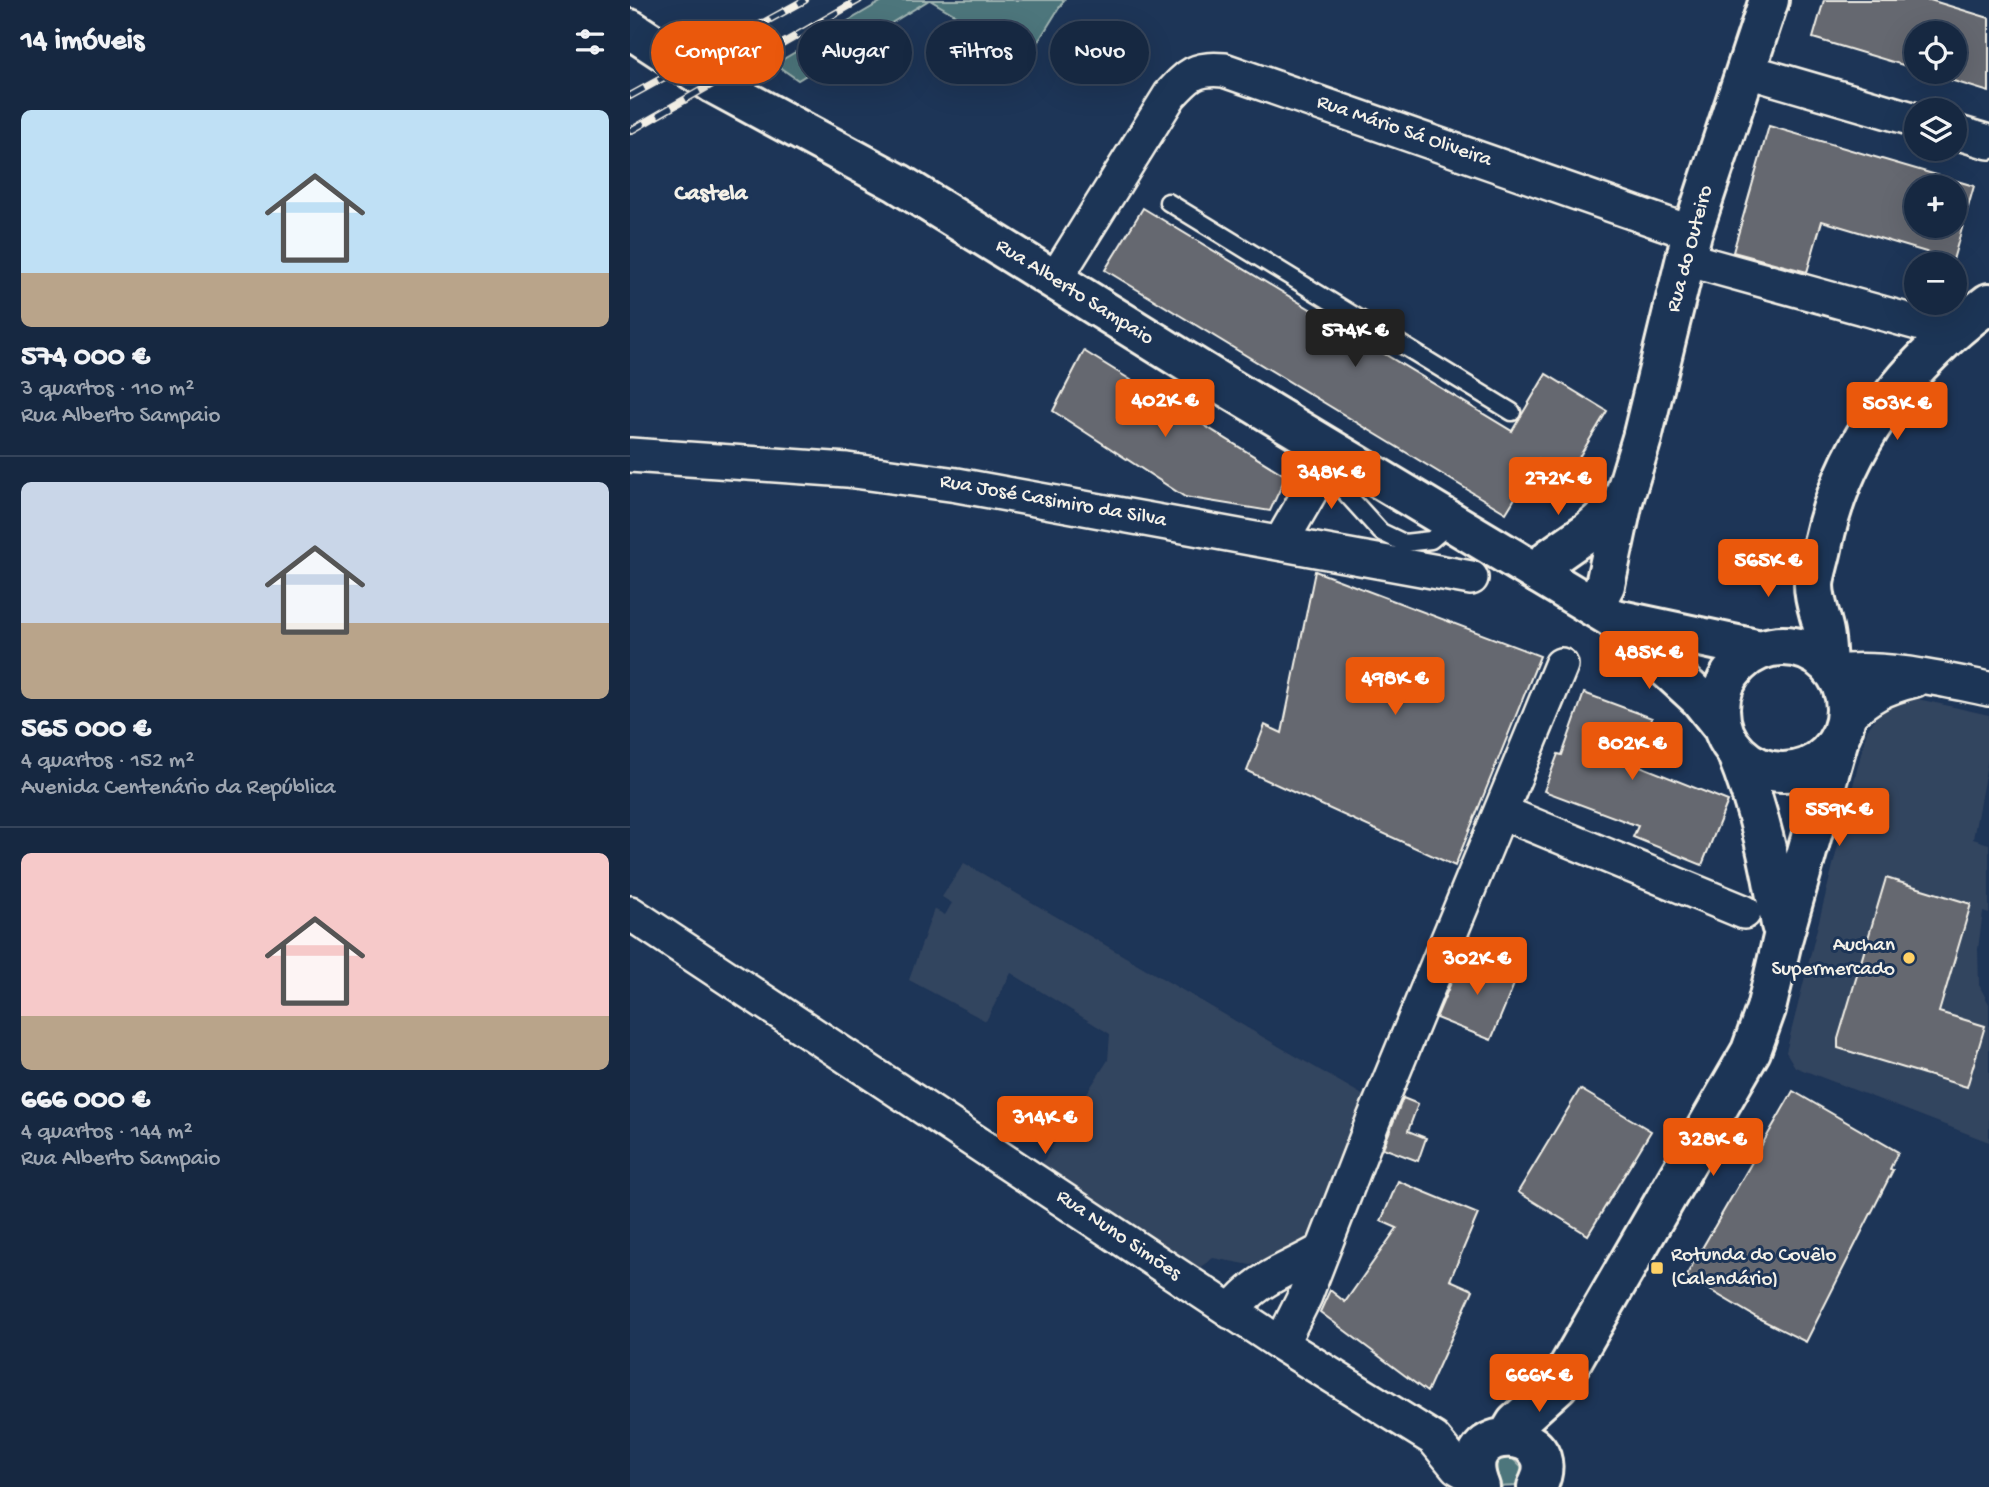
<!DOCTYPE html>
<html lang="pt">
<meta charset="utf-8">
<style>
body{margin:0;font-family:"Gochi Hand",sans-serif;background:#1f3048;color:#f1f3f6;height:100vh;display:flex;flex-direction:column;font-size:26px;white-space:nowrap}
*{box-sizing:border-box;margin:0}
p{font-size:23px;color:#9ea6b1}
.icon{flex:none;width:38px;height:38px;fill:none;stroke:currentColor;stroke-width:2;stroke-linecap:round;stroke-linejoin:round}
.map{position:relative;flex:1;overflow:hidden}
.details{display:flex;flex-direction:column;background:#162841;width:630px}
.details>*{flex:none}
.banner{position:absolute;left:21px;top:21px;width:665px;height:63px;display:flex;gap:14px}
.tools{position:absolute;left:1274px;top:21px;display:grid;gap:14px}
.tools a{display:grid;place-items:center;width:63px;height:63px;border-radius:50%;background:#162841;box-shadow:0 7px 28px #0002,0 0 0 2px #35445a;font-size:35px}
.price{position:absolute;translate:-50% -60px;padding:0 16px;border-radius:7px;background:#ea580c;color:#fff;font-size:23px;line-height:46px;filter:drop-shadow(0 2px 4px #0008)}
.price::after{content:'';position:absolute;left:50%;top:42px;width:21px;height:16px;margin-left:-10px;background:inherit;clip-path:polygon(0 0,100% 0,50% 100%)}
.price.selected{background:#222;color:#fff}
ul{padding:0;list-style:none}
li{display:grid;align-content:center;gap:14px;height:371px;padding:0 21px}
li+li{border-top:2px solid #35445a}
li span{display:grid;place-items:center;height:217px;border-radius:10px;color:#555}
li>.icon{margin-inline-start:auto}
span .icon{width:126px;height:126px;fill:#fffc;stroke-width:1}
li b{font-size:30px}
h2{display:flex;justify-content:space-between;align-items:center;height:84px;padding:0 21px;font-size:30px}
.chip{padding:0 24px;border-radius:32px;background:#162841;box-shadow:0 7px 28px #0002,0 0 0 2px #35445a;font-size:24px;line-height:63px}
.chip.selected{background:#ea580c;color:#fff}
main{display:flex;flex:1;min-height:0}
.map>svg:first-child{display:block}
.built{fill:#33445e}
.green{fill:#4d767b;stroke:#a0b4b2;stroke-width:2}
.building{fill:#65676f;stroke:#f4f1e8;stroke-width:2;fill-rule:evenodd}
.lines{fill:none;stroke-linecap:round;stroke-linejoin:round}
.service-casing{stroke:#f4f1e8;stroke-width:21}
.minor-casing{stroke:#f4f1e8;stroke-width:38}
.tertiary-casing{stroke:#f4f1e8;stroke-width:44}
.secondary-casing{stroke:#f4f1e8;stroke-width:44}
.service{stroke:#1d3557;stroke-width:16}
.minor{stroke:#1d3557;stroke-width:33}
.tertiary{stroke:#1d3557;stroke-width:38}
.secondary{stroke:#1d3557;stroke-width:38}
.rail-casing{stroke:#f4f1e8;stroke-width:8}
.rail{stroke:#1d3557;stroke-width:5;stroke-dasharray:16;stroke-linecap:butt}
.poi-dot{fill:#ffd166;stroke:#1d3557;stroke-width:2.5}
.labels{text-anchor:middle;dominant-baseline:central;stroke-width:6;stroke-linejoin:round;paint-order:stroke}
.street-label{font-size:21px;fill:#f4f1e8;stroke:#1d3557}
.poi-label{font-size:21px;fill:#f4f1e8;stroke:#1d3557;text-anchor:end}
.neighbourhood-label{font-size:23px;font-weight:bold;fill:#f4f1e8;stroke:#1d3557}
</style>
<main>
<section class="details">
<h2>14 imóveis<svg class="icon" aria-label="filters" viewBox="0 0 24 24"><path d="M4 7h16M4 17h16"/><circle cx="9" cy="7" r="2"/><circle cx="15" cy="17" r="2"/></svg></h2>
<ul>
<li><span style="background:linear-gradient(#bfe0f5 75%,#b9a48a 0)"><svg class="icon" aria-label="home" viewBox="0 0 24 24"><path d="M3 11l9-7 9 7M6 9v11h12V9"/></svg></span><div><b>574 000 €</b><p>3 quartos · 110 m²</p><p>Rua Alberto Sampaio</p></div></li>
<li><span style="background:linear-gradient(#c9d6e8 65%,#b9a48a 0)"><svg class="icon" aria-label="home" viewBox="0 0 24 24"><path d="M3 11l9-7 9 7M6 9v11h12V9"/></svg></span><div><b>565 000 €</b><p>4 quartos · 152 m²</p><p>Avenida Centenário da República</p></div></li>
<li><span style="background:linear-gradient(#f6c9c9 75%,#b9a48a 0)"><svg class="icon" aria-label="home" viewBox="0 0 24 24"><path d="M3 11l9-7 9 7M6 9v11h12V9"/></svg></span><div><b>666 000 €</b><p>4 quartos · 144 m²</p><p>Rua Alberto Sampaio</p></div></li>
</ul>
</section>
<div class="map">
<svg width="1359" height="1487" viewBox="0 0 1359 1487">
<rect width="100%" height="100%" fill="#1d3557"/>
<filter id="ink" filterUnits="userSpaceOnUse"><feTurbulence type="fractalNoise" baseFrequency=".0143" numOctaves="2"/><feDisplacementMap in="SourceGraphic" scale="14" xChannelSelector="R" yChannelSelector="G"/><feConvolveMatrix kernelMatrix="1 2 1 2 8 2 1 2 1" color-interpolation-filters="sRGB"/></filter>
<g filter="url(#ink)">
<path class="built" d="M1288,699l71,16v39l-16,85 16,5v70l-6,-2 -5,37 1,36 10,19v138l-194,-75 -9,-15 81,-322 14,-19 16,-9z
M334,863l402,234 -51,135 -28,22 -36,11 -38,-7 -14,10 -157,-105 66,-103 2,-26 -99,-61 -25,48 -77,-41 25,-71 11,6 7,-12 -10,-6z"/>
<path class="green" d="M254,0h45l-131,80 -23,-16z
M300,0h134l-36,58z
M881,1457l12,12 -4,17 -24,1 -4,-22 9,-7z"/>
<path class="building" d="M1194,0h106l59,18v74l-65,-20h31v-39h-39v36l-103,-31z
M1139,126l205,60 -21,74 -131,-39 -15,51 -74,-20zM1286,187h39v39h-39z
M513,208l369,223 34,-57 61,37 -40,66 -28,-18 -33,54 -401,-243z
M454,351l202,125 -16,35 -85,-14 -132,-86z
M685,571l225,85 -85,210 -208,-95 18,-46 17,8z
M954,693l68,25 -17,46 93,37 -26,64 -69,-28 5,-11 -94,-35 14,-37 4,1z
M1256,878l85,26 -32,108 46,14 -18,61 -129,-39v-9z
M833,954l54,23 -26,63 -55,-22z
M950,1089l71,42 -63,104 -70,-43z
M1163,1091l105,61 -8,17 3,1 -87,172 -50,-25 -70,-41z
M773,1098l15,6 -10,27 18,7 -8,23 -35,-13z
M768,1181l80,33 -28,66 23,10 -46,102 -107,-80 10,-22 15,12 52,-74 -16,-7z"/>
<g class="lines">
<defs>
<path id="service" d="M538,202l344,210
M689,476l23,13 39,43 23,11 27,-3 20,-17"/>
<path id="minor" d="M1114,70l172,50
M1325,132l34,10
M1056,259l264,73
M424,281l116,-186c18,-20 26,-28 54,-25l468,163
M0,455l217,15 110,15 514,93
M651,542l52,-90
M1204,672c51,-6 105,7 155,17
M1216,718c21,-22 40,-31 69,-38
M871,812l243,100
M0,913l651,431 153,95 23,28 19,11
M601,1312c27,-35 54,-40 90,-61
M651,1344l24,-48 68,-175 188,-456"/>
<path id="tertiary" d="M909,574l11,-16 40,-28 33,-29
M964,606l11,-21 18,-84 19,-63 50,-205 77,-233
M1106,752c23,56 35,113 45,173
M878,1436l8,-13 42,-38 193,-334 15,-42 17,-72 55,-195
M850,1487c-29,-69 89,-62 57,0"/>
<path id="secondary" d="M0,29l84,55 184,99 329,204 385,231 87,80 24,30
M986,619l145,31
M1090 709a63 63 0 1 1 126 0a63 63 0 1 1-126 0Z
M1197,664c-1,-11 -1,-22 -3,-32 -3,-15 -10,-31 -10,-47 1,-13 7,-28 9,-42 22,-102 84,-179 166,-240"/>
</defs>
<use href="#service" class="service-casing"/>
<use href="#minor" class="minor-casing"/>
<use href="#tertiary" class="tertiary-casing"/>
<use href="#secondary" class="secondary-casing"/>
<use href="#service" class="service"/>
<use href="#minor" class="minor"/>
<use href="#tertiary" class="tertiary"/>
<use href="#secondary" class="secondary"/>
<defs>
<path id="rail" d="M0,96l175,-96
M0,131l229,-131"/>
</defs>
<use href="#rail" class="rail-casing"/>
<use href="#rail" class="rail"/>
</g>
</g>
<g class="poi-dot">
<circle cx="1279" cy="958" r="7"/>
<rect x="1020" y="1261" width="14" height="14" rx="3.5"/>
</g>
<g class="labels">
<g class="street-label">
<text transform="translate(774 132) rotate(19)">Rua Mário Sá Oliveira</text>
<text transform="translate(1061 249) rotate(-75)">Rua do Outeiro</text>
<text transform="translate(444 293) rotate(32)">Rua Alberto Sampaio</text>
<text transform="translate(423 502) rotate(10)">Rua José Casimiro da Silva</text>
<text transform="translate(488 1236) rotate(34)">Rua Nuno Simões</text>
</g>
<g class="poi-label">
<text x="1265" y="946">Auchan<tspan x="1265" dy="24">Supermercado</tspan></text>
<text x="1041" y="1256" text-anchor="start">Rotunda do Covêlo<tspan x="1041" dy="24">(Calendário)</tspan></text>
</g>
<g class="neighbourhood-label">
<text x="81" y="194">Castela</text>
</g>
</g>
</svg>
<div class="tools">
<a><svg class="icon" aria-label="locate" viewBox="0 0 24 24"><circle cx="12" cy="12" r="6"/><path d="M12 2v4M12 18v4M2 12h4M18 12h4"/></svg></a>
<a><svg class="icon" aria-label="layers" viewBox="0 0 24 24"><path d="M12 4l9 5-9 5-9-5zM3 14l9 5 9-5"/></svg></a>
<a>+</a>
<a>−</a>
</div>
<b class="price selected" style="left:725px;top:369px">574K €</b>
<b class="price" style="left:535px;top:439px">402K €</b>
<b class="price" style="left:1267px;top:442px">503K €</b>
<b class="price" style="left:701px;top:511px">348K €</b>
<b class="price" style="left:928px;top:517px">272K €</b>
<b class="price" style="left:1138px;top:599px">565K €</b>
<b class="price" style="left:1019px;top:691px">485K €</b>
<b class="price" style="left:765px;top:717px">498K €</b>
<b class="price" style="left:1002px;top:782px">802K €</b>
<b class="price" style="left:1209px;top:848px">559K €</b>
<b class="price" style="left:847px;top:997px">302K €</b>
<b class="price" style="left:415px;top:1156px">314K €</b>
<b class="price" style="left:1083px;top:1178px">328K €</b>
<b class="price" style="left:909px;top:1414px">666K €</b>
<div class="banner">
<a class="chip selected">Comprar</a>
<a class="chip">Alugar</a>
<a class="chip">Filtros</a>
<a class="chip">Novo</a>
</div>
</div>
</main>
